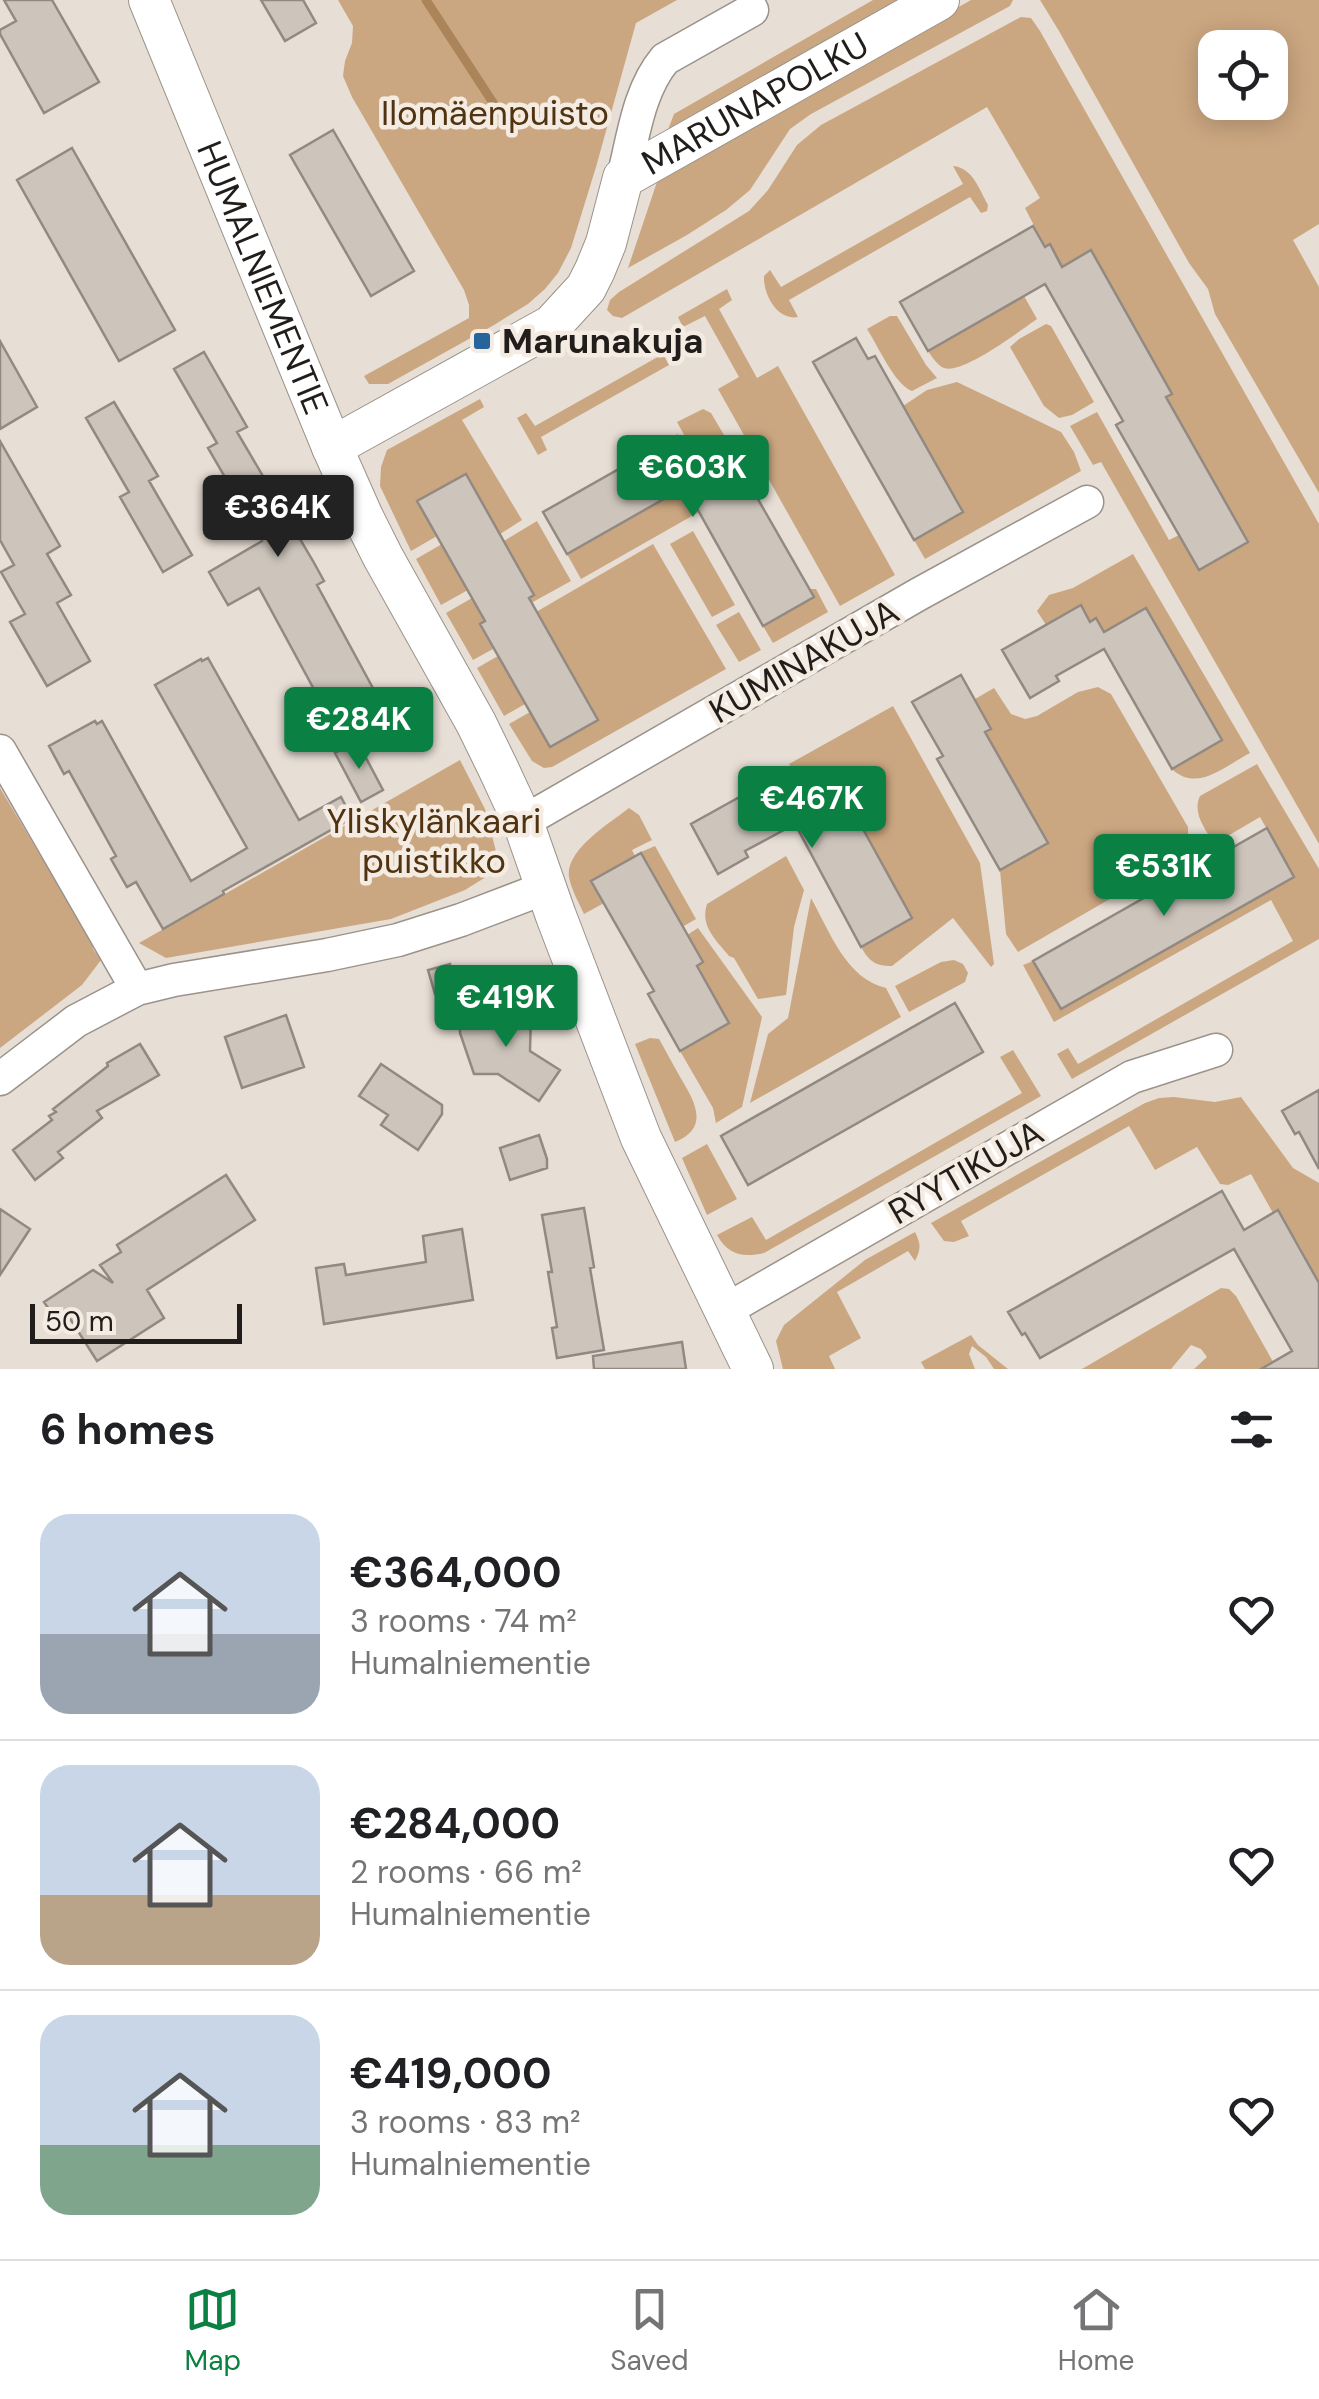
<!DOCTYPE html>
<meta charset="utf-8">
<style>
body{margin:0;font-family:"DM Sans",sans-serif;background:#f6f6f6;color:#202124;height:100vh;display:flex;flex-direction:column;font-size:38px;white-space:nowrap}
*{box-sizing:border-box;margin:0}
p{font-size:32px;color:#757577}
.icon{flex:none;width:55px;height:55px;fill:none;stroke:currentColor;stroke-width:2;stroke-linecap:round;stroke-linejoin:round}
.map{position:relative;height:1369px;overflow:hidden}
.drawer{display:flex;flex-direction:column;background:#fff;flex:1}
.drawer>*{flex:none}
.tools{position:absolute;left:1198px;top:30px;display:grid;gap:20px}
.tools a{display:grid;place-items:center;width:90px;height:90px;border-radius:20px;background:#fff;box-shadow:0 5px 25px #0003;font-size:50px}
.scale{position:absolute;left:30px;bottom:25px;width:212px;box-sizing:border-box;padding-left:10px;border:5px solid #201d1a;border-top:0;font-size:28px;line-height:35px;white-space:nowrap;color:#201d1a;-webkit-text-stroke:8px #f4ebe2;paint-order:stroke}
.price{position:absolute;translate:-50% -85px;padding:0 22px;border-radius:10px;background:#0b8043;color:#fff;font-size:32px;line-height:65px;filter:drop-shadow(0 2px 5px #0008)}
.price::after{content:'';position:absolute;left:50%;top:60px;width:30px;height:22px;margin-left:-15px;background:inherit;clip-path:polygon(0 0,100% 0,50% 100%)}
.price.active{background:#222;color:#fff}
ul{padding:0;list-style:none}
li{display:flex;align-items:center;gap:30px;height:250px;padding:0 40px}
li+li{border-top:2px solid #e0e0e0}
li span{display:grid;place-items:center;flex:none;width:280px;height:200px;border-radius:30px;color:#555}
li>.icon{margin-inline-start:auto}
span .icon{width:120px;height:120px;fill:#fffc;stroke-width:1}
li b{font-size:42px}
h2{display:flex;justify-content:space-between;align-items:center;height:120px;padding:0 40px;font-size:42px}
.tabs{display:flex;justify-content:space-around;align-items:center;height:140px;border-top:2px solid #e0e0e0;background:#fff;font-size:28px;color:#757577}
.tabs a{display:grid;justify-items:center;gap:5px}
.tabs .active{color:#0b8043}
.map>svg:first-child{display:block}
.green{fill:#cba781;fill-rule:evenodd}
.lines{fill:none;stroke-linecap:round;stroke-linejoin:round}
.stream{stroke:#ab845a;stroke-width:9}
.building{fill:#cdc5bc;stroke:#928a82;stroke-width:2.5}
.minor-casing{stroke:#9b938b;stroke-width:35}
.tertiary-casing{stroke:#9b938b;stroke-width:42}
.minor{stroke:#fff;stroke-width:32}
.tertiary{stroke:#fff;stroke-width:40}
.poi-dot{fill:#26659c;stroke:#f4ebe2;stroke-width:4}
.labels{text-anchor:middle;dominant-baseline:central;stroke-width:9;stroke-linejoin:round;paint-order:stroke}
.street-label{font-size:35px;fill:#201d1a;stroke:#f4ebe2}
.park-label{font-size:35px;fill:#503311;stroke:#f4ebe2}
.poi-label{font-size:35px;font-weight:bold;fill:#201d1a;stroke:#f4ebe2;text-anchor:start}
</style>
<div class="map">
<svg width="1319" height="1369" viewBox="0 0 1319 1369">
<rect width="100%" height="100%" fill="#e7ded5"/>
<path class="green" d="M338,0h339l-41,23 -40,144 -25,81 -13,25 -13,16 -17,15 -34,21 -106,59h-19l-5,-8 105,-58v-13l-5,-15 -112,-193 -9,-21 2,-15 7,-18 1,-17z
M873,0h36l-243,135 8,-21z
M971,0h42l-3,6 -199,108 -21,15 -40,61 -24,20 -39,25 -59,33 29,-86 37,-26z
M1040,0h279v224l-26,16 26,47v206l-104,-179 -7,-25 -19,-26 -130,-232zM1215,48h55v54h-55z
M1021,17l10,1 9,13 279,493v320l-218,-382 -8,3 -23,-39 27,-14 72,128 10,-5 20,35 49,-29 -8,-14 -6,4 -7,-27 -61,-107 6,-4 -82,-142 -32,18v-9l-8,-15 -5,2 -20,-39 15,-10 -53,-91 -365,211 -9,-2 -6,-6 3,-10 9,-8 130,-81 19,-21 29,-45 24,-20z
M953,166c20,2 26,23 35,39l-1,6 -6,2 -11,-16 -181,103 9,17c-21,4 -35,-23 -34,-41l6,-6 11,17 182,-103z
M727,289l5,11 -13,9 38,69 21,-12 117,209 -55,31 -122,-217 21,-12 -34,-61 -22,11 -5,-10z
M1024,296l13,23c-16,11 -75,56 -93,49 -6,-2 -12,-11 -16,-17z
M890,316h7l29,49 11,13 -25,13c-17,-6 -34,-45 -45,-62z
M1046,324l5,2 43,76 -22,13 -13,3 -15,-12 -34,-59 9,-8z
M663,354l6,11 -128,72 6,13 -9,5 -21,-37 9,-5 9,13z
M957,382l104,50 13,20 7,19 -156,88 -11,-19 49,-29 -7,-14 -7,3 -14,-38 -32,-56 24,-16z
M480,399l4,8 -22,13 60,100 -22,14 -35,-60 -48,27 20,35 -26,15 -31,-65 1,-19 6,-17z
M703,409l8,4 23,39 -31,17 -26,-47z
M685,487l14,25 -118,67 -14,-25z
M537,521l34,60 -40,22 -3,-5 6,-4 -8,-15 -7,3 -14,-25 6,-4 -7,-12z
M693,531l42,74 -23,12 -42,-73z
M442,544l26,46 -27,15 -25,-46z
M653,544l73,125 -174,98 -8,1 -12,-7 -23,-37 21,-12 20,35 48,-27 -62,-108z
M1133,554l117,199c-25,13 -53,40 -78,16l-17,-145 -9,-15 -42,23 -8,-13 -6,3 -10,-17 -34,20 -9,-14 12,-16 24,-7z
M809,589h7l12,23 -55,31 -10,-17 50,-28z
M472,598l13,23 -5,4 13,24 -20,11 -27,-47z
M739,612l22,38 -22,12 -23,-37z
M498,656l27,48 -21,12 -27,-48z
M1098,687l13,7 77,133c1,21 -6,26 -21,39l-149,86 -12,-18 -6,-64 48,-27 -47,-82 -12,-11 5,-3 -9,-15 6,-4 -16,-29 19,-11 17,26 14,5 12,-3 41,-24z
M893,706l87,157 14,101 -3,3 -38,-49 -61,48c-17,0 -23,-5 -31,-19l51,-30 -8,-15 -7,3 -6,-26 -32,-58 -51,-22 -19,-35z
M460,760l25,49 12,46 -8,20 -24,15 -74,29 -225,39 -27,-15z
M1257,764l62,105v70l-247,140 -15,-25 11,-6 10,16 215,-123 -22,-41 -217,122 -31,-57 10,-4 28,48 233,-132 -34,-60 -46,27c-9,-16 -22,-31 -14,-48z
M0,788l92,154 1,7 8,11 -19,25 -82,63z
M629,808l10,7 13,25 -20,10 3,6 -43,24 12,23 -20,11c-5,-11 -13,-25 -15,-37 -4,-27 41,-54 60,-69z
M655,846l41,73 -19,11 4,-7 -25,-43 -12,-9 6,-4 -9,-15z
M786,856l18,34 -10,37 -8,68 -28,4 -24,-41 -5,-2c-14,-17 -29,-30 -22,-52z
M811,898c18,32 35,81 75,90l15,29 -151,86 18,-69 20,-16z
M698,928l64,89 -20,90 -26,16 -3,-15 -33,-57 49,-28 -8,-15 -6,3 -15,-26 5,-4 -8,-15 6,-4 -16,-27z
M954,960l9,4 5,9 -3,9 -56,30 -14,-26 46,-24z
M650,1038l9,1c7,12 13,24 20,36 14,24 33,52 -4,67l-40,-98z
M1013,1050l28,46 -277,157c-21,5 -36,2 -47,-18l35,-18 14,23 256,-147 -22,-36z
M1174,1097l41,5 26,-5 52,71 26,15v113c-3,-29 -26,-60 -41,-85l-5,2 -22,-39 -23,11 -8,-1 -23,-37 -42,23 -26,-44 -168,95 8,15 -15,6 -10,-1 -13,-18 214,-120 14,-5z
M707,1144l30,55 -30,16 -25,-57z
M915,1232c6,12 6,17 0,29l-7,-10 -71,41 24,46 -32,18 6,13h-52l-7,-28 8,-16 81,-65z
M1221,1288l8,1 7,7 41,73h-83l13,-12 -6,-8 -10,-4 -20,24h-89z
M971,1335l7,10 30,24h-14l-8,-12 -14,-11 -3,8 6,15h-50l-4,-7z"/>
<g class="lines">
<path class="stream" d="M426,0l79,121"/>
</g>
<path class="building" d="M4,0h48l47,82 -55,31 -44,-79v-4l16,-9z
M261,0h42l13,23 -31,18z
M333,130l81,141 -43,25 -81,-141z
M72,148l103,182 -56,31 -102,-181z
M1033,226l12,21 5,-3 12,23 29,-17 81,144 -6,3 82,145 -49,28 -83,-145 7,-4 -78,-137 -117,67 -28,-49z
M856,338l12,21 7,-3 88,156 -49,28 -101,-178z
M0,341l37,66 -37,22z
M204,352l43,75 -10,5 76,129 11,20 -7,4 64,118 -46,25 -76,-140 -31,17 -19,-33 53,-31 -54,-93 9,-5 -43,-74z
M114,402l44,74 -9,5 43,74 -29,17 -43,-75 9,-5 -43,-74z
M677,436l12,21 6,-4 8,16 29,-15 82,143 -51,29 -78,-139 -118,67 -24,-42z
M0,441l60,105 -13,8 24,41 -14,8 33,58 -43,25 -37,-64 15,-8 -24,-42 13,-7 -14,-25z
M466,474l68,121 -5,3 69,122 -48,27 -70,-123 5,-3 -68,-120z
M1081,605l9,17 6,-4 8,14 42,-24 76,132 -50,29 -68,-120 -48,27 3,5 -29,17 -28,-48z
M208,658l91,162 42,-23 11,21 -129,73 1,3 -61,35 -27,-47 -9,5 -16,-28 5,-3 -47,-85 -5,3 -15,-28 46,-25 2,3 5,-3 89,160 56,-33 -92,-163 46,-26 1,2z
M961,675l30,54 -6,3 63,111 -48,27 -63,-111 6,-3 -31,-54z
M357,741l26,49 -22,12 -26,-49z
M770,780l9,16 6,-4 8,15 44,-25 75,136 -51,29 -66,-123 -50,27 3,6 -30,17 -27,-50z
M1267,828l27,49 -233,132 -28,-48z
M641,853l62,109 -6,4 32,57 -49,28 -32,-57 6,-3 -63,-110z
M450,964l7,23 -22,7 -7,-24z
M955,1003l28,49 -235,133 -27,-49z
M460,1012l71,2 -1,37 30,19 -21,31 -41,-27h-24l-14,-41z
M286,1015l18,52 -62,21 -17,-51z
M140,1044l19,31 -62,36 5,7 -44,34 5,6 -28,22 -22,-30 39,-30 -3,-4 7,-4 -3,-3 55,-43 -1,-3z
M381,1064l61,41v9l-24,36 -37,-25 7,-10 -29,-19z
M1319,1090v79l-20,-37 -4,2 -13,-23z
M539,1135l8,24v9l-37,12 -10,-32z
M226,1175l29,45 -108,70 17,28 -67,43 -28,-44 -10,7 -15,-22 49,-32 20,13 -13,-18 21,-13 -4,-7z
M1222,1191l22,39 34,-20 41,73v86h-58l31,-18 -58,-102 -194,109 -15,-25 -3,2 -14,-23z
M584,1208l10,59 -4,1 14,82 -47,8 -5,-30 5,-1 -9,-55h4l-10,-57z
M0,1209l30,20 -30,46z
M462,1229l11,71 -149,24 -8,-56 28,-4 2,11 80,-13 -3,-26z
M682,1342l4,27h-92l-1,-13z"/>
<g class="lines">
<defs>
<path id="minor" d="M623,178c10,-39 15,-87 42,-119l87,-49
M0,751l137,238
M523,822l396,-228 168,-92
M0,1079l76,-58 61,-32 37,-9 153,-25 71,-15 63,-20 84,-32
M724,1311l408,-234 84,-27"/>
<g id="tertiary">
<path id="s1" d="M149,0l183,447 31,70 20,40 93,166 22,45 25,54 33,94 85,222 112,231"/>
<path id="s2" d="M332,447l220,-122 34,-37 9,-18 11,-27 17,-65 316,-178"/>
</g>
</defs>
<use href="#minor" class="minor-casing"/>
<use href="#tertiary" class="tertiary-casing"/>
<use href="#minor" class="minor"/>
<use href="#tertiary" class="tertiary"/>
</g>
<rect class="poi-dot" x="472" y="331" width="20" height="20" rx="5"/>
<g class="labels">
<g class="street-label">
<text stroke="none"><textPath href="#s2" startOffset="570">MARUNAPOLKU</textPath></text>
<text stroke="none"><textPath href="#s1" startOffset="300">HUMALNIEMENTIE</textPath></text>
<text transform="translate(804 661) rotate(-30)">KUMINAKUJA</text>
<text transform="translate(966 1172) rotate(-30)">RYYTIKUJA</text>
</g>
<g class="park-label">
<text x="495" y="113">Ilomäenpuisto</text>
<text x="434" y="821">Yliskylänkaari<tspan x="434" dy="40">puistikko</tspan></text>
</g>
<g class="poi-label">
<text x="502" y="341">Marunakuja</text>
</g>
</g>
</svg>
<div class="tools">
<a><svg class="icon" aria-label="locate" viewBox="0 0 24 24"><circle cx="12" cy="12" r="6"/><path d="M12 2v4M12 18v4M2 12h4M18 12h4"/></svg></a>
</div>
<div class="scale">50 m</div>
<b class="price" style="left:693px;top:520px">€603K</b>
<b class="price active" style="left:278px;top:560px">€364K</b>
<b class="price" style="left:359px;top:772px">€284K</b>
<b class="price" style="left:812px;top:851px">€467K</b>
<b class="price" style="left:1164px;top:919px">€531K</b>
<b class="price" style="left:506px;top:1050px">€419K</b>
</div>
<section class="drawer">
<h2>6 homes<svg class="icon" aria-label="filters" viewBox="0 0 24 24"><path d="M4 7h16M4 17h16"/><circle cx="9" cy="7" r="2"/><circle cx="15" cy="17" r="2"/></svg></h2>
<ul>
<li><span style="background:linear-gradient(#c9d6e8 60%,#9aa5b1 0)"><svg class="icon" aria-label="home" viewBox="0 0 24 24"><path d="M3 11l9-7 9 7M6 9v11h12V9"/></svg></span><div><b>€364,000</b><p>3 rooms · 74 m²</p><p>Humalniementie</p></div><svg class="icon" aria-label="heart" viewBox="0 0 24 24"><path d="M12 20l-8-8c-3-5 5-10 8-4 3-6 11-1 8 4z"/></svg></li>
<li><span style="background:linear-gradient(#c9d6e8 65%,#b9a48a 0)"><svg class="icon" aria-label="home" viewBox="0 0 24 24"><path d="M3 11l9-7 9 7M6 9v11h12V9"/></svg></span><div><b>€284,000</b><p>2 rooms · 66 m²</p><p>Humalniementie</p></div><svg class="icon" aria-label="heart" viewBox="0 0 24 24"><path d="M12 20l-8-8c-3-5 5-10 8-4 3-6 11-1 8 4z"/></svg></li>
<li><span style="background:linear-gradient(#c9d6e8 65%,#7fa58c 0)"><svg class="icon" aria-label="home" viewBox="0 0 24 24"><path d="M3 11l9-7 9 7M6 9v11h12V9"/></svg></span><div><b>€419,000</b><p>3 rooms · 83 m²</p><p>Humalniementie</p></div><svg class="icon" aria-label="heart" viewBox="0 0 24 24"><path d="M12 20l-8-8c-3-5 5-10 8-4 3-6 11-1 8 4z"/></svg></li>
</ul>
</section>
<nav class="tabs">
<a class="active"><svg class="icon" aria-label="map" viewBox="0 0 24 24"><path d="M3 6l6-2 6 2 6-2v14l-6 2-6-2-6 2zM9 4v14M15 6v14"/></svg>Map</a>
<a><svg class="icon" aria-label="saved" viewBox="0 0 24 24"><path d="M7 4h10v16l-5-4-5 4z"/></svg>Saved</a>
<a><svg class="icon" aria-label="home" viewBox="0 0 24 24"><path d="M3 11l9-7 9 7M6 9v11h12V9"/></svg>Home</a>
</nav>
